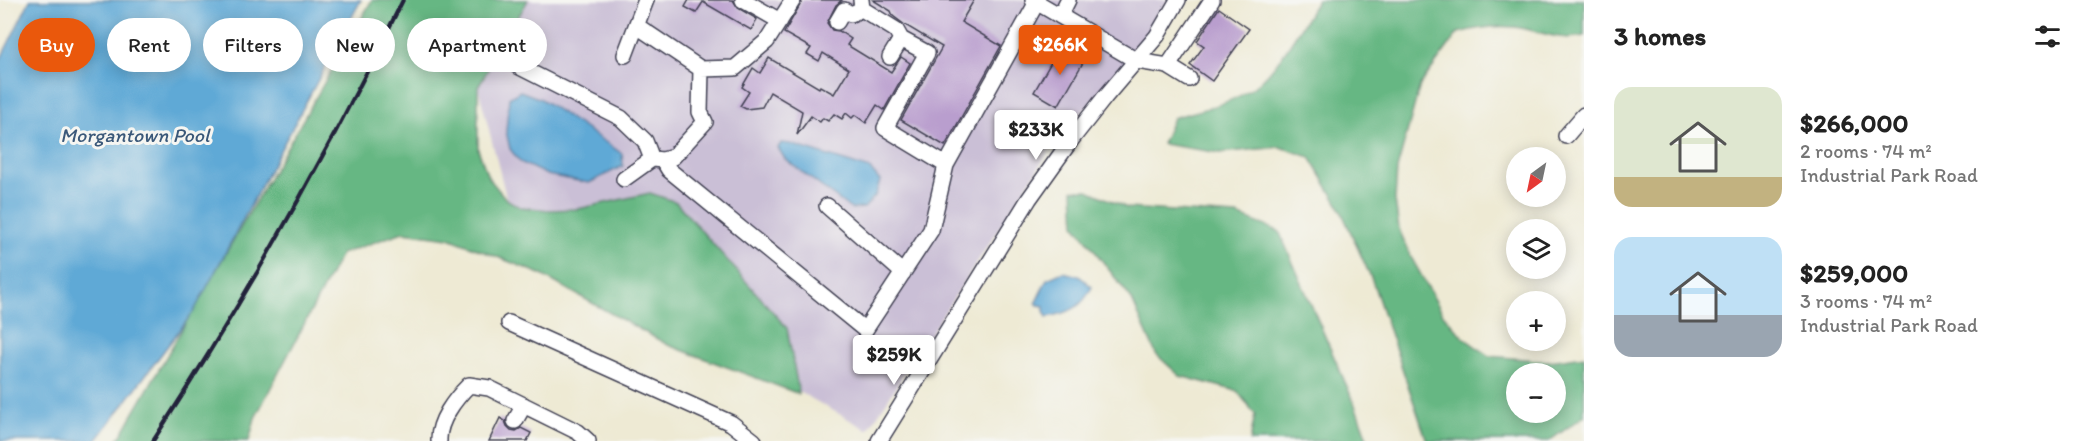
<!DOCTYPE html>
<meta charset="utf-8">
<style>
body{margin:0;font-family:Itim,sans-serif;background:#f6f6f6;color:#222;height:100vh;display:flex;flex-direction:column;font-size:22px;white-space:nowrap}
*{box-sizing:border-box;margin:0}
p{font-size:20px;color:#767676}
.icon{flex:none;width:33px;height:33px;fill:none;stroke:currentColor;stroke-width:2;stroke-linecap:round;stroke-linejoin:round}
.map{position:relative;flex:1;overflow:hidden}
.panel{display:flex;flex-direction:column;background:#fff;width:510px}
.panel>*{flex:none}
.guide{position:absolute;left:18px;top:18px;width:570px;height:54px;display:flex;gap:12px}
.needle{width:39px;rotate:213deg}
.buttons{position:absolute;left:1506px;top:147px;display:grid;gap:12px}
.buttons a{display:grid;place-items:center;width:60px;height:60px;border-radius:50%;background:#fff;box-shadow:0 3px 15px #0003;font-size:30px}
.price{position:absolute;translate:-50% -51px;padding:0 14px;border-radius:6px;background:#fff;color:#222;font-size:20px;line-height:39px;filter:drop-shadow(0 2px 3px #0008)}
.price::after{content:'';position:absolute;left:50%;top:36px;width:18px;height:14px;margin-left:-9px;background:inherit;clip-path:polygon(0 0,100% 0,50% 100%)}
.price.selected{background:#ea580c;color:#fff}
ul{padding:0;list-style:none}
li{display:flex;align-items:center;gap:18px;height:150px;padding:0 30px}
li span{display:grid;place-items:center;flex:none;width:168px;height:120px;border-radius:18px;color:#555}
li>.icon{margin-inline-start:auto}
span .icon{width:72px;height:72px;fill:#fffc;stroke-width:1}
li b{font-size:26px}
h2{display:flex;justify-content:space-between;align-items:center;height:72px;padding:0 30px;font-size:26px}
.chip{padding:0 21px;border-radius:27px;background:#fff;box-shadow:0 3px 15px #0003;font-size:21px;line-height:54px}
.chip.selected{background:#ea580c;color:#fff}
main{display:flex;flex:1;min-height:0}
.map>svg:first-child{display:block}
.industrial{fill:#cabfd6}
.forest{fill:#66b783;stroke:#446c5f;stroke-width:1.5;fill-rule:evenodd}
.water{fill:#5ea9d6;stroke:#406688;stroke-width:1.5}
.building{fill:#b99ece}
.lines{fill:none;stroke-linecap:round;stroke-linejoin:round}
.minor-casing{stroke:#414052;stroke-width:18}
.path{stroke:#414052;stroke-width:2;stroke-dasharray:1.5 4.5;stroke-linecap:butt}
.minor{stroke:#fff;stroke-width:15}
.rail{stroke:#22223b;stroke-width:4}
.labels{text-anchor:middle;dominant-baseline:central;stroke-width:6;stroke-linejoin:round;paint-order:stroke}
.water-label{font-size:20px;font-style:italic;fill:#3a5879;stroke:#f6f6f2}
</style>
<main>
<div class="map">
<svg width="1584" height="441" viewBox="0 0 1584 441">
<rect width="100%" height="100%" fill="#f6f6f2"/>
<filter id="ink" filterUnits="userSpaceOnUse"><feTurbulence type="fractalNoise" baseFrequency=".0167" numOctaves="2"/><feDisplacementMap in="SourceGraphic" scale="12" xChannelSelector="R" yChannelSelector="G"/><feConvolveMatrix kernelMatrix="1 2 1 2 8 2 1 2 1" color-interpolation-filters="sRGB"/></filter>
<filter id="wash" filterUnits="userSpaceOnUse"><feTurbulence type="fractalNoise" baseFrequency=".008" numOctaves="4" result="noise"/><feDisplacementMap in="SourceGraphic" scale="24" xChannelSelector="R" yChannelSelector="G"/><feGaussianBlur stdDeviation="1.35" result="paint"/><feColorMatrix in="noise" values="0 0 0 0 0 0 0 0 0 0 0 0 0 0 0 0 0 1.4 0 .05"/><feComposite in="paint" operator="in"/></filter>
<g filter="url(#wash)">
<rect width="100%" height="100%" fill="#eeead4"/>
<path class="industrial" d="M528,0h640l-26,49 -84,89 -190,292 -352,-195 -38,-148z"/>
<path class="forest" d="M372,0h156l-50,87v62l10,28 18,22 14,8 29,3 29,-1 72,-16 26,9 111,126 12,66 -131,-49 -130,-72 -89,-35 -46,-6 -62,22 -86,164 -6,23h-133l5,-6z
M1318,0h266v36c-29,6 -43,-6 -70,-9 -19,-2 -38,1 -56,6l-38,52 -23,84 -2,31 4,29 12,28 32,57 21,24 25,18 60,5 35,-5v60l-35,25h-122l-55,-161 -34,-76 -28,-47 -30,-10 -60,6 -58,-9 11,-26c27,-8 59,-14 82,-32 25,-20 45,-59 63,-86zM1516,374h40v38h-40z
M1073,190h15l39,18 110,7 42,16 76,174 13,36h-118l5,-27 -18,-23 -57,-15 -24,-22 -24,-54 -57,-75z"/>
<path class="water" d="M30,0h331l-167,311 -98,130h-96v-381z
M520,91l21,8 73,49 8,6 1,12 -34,17 -42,-8 -27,-13 -10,-13 -4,-18 3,-33z
M781,143l9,1 80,25 10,12 -5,15 -11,12 -13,1 -66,-50 -7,-11z
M1063,272l16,4 13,11c-10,21 -23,26 -45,30l-3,-6v-5l-6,-1 -2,-3 11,-23z"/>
<g id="blocks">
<path class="building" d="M689,0h44l5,8 19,11 -6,11 -48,-28 -7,11 -11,-6z
M803,0h39l-6,5 -9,18 5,7 7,1 12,8 -4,6 44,27 10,-15 9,6 -26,47 -7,-5 -11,18 -11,-8 -3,3 -6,-5 -4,6 -8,-5 -6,7 -5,-3 -3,4 -9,-6 -14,19 5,-24 -32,-19 -8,15 -16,2 -6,-3 9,-14 -7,-5 11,-19 7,5 9,-15 50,30 1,-2 14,8 15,-25 -26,-16 -4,8 -12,-7 4,-6 -27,-15z
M873,0h101l-13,22 40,24 -56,100 -44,-26 41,-73 -37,-22 -12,-9 -2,-5z
M1219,8l30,21 -37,52 -22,-16 14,-19 -7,-5z
M1061,45l24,14 -27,47 -24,-14z
M500,418l5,3 2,5 4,4 5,1 5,-3 10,5 -4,8h-38z"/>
</g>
</g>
<g filter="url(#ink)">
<use href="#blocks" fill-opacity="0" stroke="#414052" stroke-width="1.5"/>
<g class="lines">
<defs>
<path id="minor" d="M743,0l37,21
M1033,0l104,61 31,5 44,-66
M862,9l34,21 5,9
M1060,16l8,-16
M837,22l7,-12 7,4 11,-5 -1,-9
M637,26l64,43 34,-1 32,-27 26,-41
M625,55l21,-55
M890,57l11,-18 26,14 -42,75 61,37
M516,65l105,53 24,23 7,18 11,1
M1168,66l21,13
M701,69l-1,43 5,10 -32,35 -10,3 6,10 196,160 66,-100 15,-65 91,-163
M1566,136l18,-21
M624,179l28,-20
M827,206l76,67
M509,323l222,100 23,18
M515,421l9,-16
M439,441c-1,-20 16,-42 30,-56l20,3 89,44 10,9
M879,441l150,-242 42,-59 34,-43 52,-61 21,-36"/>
</defs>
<use href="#minor" class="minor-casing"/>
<path class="path" d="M1029,40l27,13"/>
<use href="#minor" class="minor"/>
<path class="rail" d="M153,441c92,-141 176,-290 250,-441"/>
</g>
</g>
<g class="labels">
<g class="water-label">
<text x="135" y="135">Morgantown Pool</text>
</g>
</g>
</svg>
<div class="buttons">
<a><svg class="needle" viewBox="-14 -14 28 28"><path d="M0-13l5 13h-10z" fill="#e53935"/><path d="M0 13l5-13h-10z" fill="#767676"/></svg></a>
<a><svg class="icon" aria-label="layers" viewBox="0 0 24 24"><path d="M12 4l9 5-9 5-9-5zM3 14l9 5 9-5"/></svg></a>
<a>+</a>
<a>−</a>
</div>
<b class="price selected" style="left:1060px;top:76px">$266K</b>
<b class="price" style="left:1036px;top:161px">$233K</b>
<b class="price" style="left:894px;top:386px">$259K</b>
<div class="guide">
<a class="chip selected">Buy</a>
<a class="chip">Rent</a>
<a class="chip">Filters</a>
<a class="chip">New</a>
<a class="chip">Apartment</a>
</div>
</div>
<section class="panel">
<h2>3 homes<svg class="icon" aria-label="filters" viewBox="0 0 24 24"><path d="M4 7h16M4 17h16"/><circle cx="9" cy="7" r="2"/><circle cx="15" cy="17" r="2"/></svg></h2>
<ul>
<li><span style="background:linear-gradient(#dfe7d0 75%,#c2b280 0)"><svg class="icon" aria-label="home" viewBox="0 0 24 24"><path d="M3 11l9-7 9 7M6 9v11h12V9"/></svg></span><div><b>$266,000</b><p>2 rooms · 74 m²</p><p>Industrial Park Road</p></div></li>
<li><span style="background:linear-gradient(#bfe0f5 65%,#9aa5b1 0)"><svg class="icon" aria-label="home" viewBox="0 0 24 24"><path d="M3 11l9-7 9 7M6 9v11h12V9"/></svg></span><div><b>$259,000</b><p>3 rooms · 74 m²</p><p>Industrial Park Road</p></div></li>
</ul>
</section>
</main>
